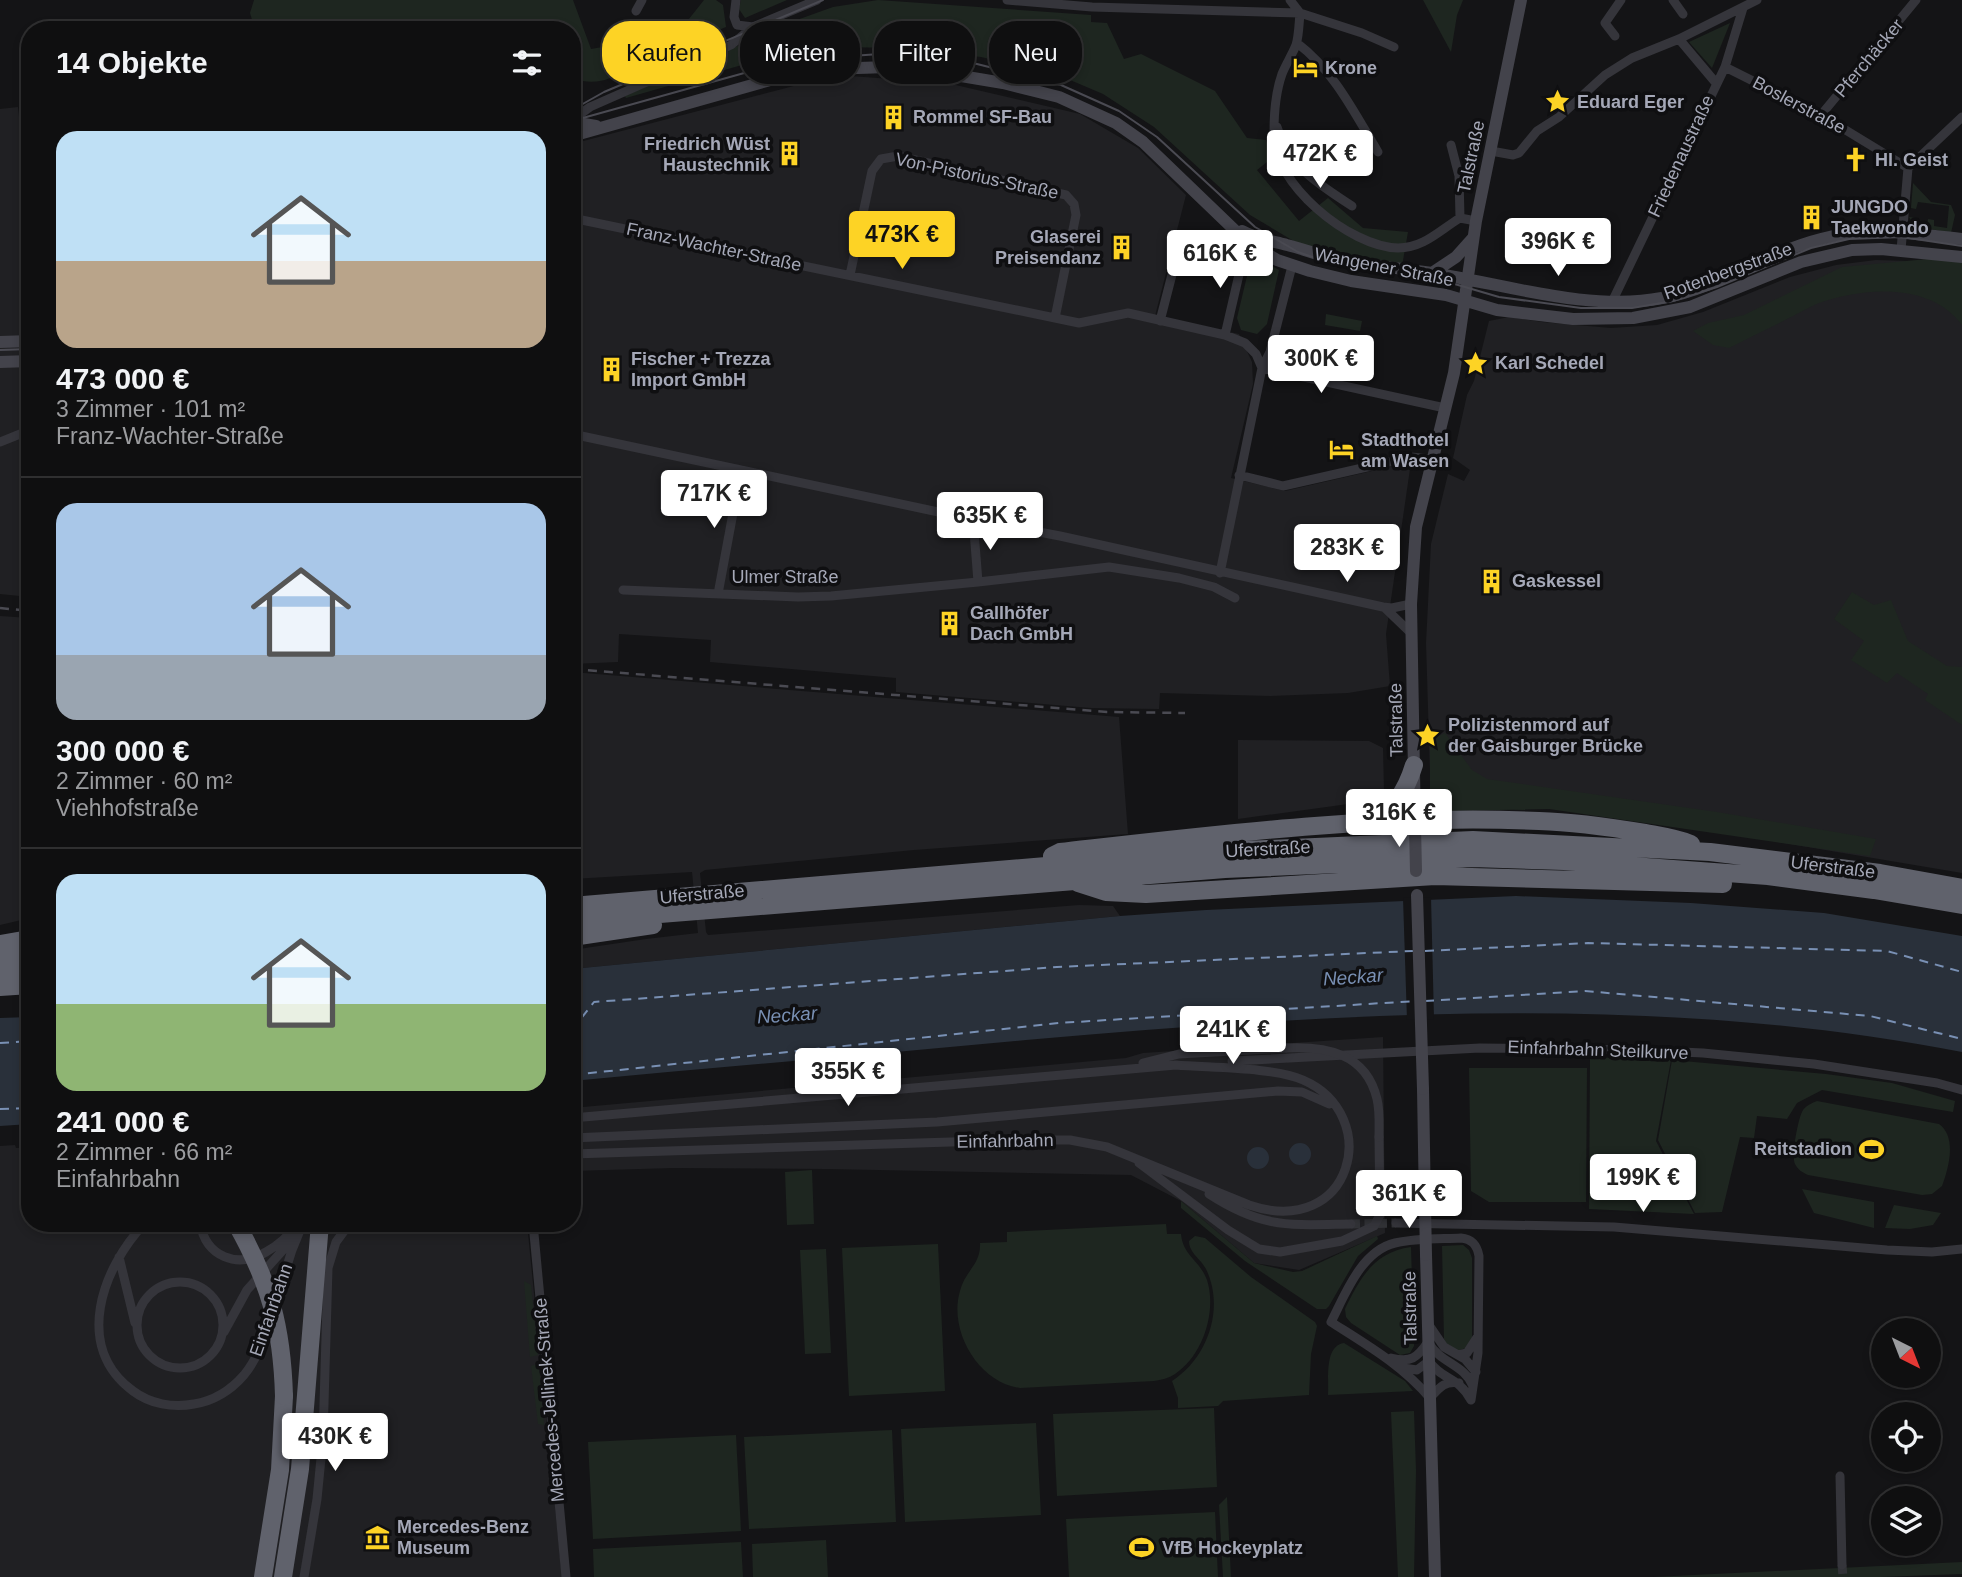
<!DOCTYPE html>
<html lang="de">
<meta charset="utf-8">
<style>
body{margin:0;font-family:Helvetica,sans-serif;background:#181819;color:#f1f3f6;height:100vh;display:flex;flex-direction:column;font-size:26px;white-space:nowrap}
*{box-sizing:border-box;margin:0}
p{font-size:23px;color:#9b9c9f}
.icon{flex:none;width:38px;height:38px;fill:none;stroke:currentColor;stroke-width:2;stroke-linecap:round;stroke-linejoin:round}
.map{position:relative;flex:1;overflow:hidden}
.drawer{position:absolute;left:21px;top:21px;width:560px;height:1211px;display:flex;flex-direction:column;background:#0f0f10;border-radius:28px;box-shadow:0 4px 10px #0003,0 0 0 2px #2f2f30}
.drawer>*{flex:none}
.guide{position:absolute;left:602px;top:21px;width:665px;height:63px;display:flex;gap:14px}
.needle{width:46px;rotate:138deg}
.buttons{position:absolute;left:1871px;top:1318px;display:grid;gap:14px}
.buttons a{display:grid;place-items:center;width:70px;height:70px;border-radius:50%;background:#0f0f10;box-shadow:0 4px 10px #0003,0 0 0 2px #2f2f30;font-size:35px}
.price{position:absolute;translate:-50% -60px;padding:0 16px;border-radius:7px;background:#fff;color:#222;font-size:23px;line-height:46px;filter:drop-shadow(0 2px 4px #0008)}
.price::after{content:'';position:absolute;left:50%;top:42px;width:21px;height:16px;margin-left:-10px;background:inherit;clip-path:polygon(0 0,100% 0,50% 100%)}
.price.active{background:#fdd325;color:#111}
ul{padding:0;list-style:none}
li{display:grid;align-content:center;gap:14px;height:371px;padding:0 35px}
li+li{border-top:2px solid #2f2f30}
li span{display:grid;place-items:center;height:217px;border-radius:21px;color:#555}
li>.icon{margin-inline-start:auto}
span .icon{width:126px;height:126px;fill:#fffc;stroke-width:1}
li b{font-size:30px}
h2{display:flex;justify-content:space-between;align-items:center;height:84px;padding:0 35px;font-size:30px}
.pill{padding:0 24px;border-radius:28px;background:#0f0f10;box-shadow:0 4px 10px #0003,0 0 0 2px #2f2f30;font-size:24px;line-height:63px}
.pill.active{background:#fdd325;color:#111}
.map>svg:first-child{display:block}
.built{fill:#202023}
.green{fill:#1e2620}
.water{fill:#29303a}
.pier{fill:#141416}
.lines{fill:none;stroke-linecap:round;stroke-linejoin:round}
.ferry{stroke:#7990b4;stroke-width:2;stroke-dasharray:9 7;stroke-linecap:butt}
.street-tunnel{stroke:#313236;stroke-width:9;stroke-dasharray:9 4.5;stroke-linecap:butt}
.street{stroke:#35353b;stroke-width:9}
.secondary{stroke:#43434b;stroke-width:12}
.highway{stroke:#60626c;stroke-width:18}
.tram{stroke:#4a4a52;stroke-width:2}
.rail{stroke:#4a4a52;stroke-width:2.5;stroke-dasharray:9 7;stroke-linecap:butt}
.street-bridge{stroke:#35353b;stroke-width:9}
.secondary-bridge{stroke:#43434b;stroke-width:12}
.highway-bridge{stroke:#60626c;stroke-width:18}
.labels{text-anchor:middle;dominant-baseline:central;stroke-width:7;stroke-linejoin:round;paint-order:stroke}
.street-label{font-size:18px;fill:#a5a8b7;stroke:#0f0f11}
.poi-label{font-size:18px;font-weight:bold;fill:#a5a8b7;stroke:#0f0f11;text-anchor:start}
.water-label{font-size:19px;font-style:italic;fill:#7990b4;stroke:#0f0f11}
</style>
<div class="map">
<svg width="1962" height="1577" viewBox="0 0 1962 1577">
<rect width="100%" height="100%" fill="#141416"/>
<path class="built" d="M836,75l111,8 133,31 58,34 48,47 -31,121 84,18 13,28 1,22 -22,94 54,13 126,-29 -25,172 4,52 -42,7 -78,3 -110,-3 -1,16 -68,-1 -195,-16v-14l-186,-16 1,-22 -92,-6 -1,28 -46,2v-520z
M18,107l2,19 10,-1v472l-30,-3v-485z
M1876,260l64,2 22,30v581l-284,-48 -131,-18 -116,-3 -5,-161 5,-99 17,-70 16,7 6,-11 -17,-12 14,-63 7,-14 15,-60 20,-4 33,5 69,6 46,-3 46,-13 87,-35 46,-12z
M0,616l30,2v300l-30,7z
M572,672l547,45 9,117 -214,16 -209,20 -5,3 6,59 2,3 371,-30 34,1 7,10 -548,53v-19l74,-11 52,-6 -6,-61 -120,7z
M1238,740l131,1 14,7 1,43 -8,3 -6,7 -132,18z
M1383,1037l2,196 -86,37 -45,-7 -73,-62 -50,-26 -304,-6 -154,-1 -101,3v-63l554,-50 17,-5z
M15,1145l1,3h14v75h497l35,354h-562v-431z"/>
<path class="green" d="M254,0h319l18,49 86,-15 27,-34h12l7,5 3,22 -96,40c-21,14 -33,18 -58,12v-49h-317l-5,-17z
M741,0h46l-42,18 -6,-9z
M878,0l213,15v7l16,1 17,36 17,-5 74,37 32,47 19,2 6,18 -15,12 42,51 29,-23 35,30 45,4 -6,34 -95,-17 -57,-34 -96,-88 -51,-33 -47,-20 -75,-17 -79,-9 -65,-1 -67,10 -144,41 -1,-2 169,-75 39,-14z
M1423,0h40l-6,15 -6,37z
M1730,23l-18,45 -23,-26z
M1913,183l18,19 20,3 4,10 -4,18 -36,-7 -6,-9 7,1 -1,7 12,1 1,-7 6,1v6l13,2 2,-22 -31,-4 -2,7 -5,-1z
M1252,255l27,15 -12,54 -10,10 -16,-4 -4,-12z
M1938,258l24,2v65c-31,-42 -95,-38 -140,-23 -10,3 -20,10 -29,14 -21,11 -43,21 -64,32l-16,-3 -20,-14 15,-8 36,-8 98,-48z
M1326,314l36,7 -2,10 -35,-6z
M1852,592l22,13 17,-5 17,41 39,25 15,1v58l-37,-25 3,-6 -31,-21 -10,10 -36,-23 13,-19 -30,-22z
M1445,733l27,37 15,9 230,33 159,27 -6,17 -321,-47 -108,2 -11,-6v-65z
M1590,1057l81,3 -15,81 38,73 -105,-5z
M1672,1060l154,14 66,9 63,18 -2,11 -131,-22 -25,13 -10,16 -30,-3 -3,22 -14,-1 -18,75 -27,1 -37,-73z
M1469,1068h118l-1,134h-97l-18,-11z
M1817,1101l122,23c18,13 10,43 3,62l-10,8 -10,1 -114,-20c-6,-3 -10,-5 -13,-11 -4,-8 3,-46 8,-54 4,-5 9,-7 14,-9z
M812,1170l2,54 -27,1 -2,-53z
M1802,1189l72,13v26l-60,-15z
M1181,1201l73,62 39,9 9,-1 75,-35 1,3 -20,17 -29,50 -3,3h-9l-72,-48 -64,-53z
M1894,1205l47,8 -8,12 -23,4 -25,-1z
M1166,1224l1,10h14c2,22 18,25 26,46 10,31 -4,76 -32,94 -6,4 -14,6 -21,7l-134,7c-41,-5 -72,-57 -60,-97 6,-22 21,-26 20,-48l27,-1v-10z
M1195,1236l10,2 46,39 64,45 2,4 -6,28 -2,41 -86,6 -5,5 -40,2v-10l-6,-17c36,-23 53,-73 34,-112 -5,-10 -17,-16 -17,-28z
M938,1244l7,147 -96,5 -7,-148z
M1463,1245l6,5 3,8v82l-6,8 -9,3 -10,-6 -3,-6 -2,-93z
M1411,1247l3,99 -4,7 -10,2 -49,-32 -5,-6 -1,-8c15,-31 29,-57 66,-62z
M826,1249l5,104 -26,1 -5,-104z
M524,1281l7,4 7,70 -8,2z
M1344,1343l61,38 8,10 -85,4c1,-16 -4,-49 16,-52z
M539,1363l5,62 -6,-1 -7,-58z
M1214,1408l3,79 -160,9 -4,-82z
M1414,1411l2,60 -2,106h-16l-7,-165z
M1036,1423l5,92 -136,7 -4,-93z
M892,1430l4,92 -147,7 -5,-92z
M736,1435l5,96 -148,8 -5,-97z
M1227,1497l4,80h-8l-4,-72z
M1215,1512l3,65h-149l-3,-58z
M826,1540l2,37h-75l-1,-33z
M741,1542l2,35h-149l-1,-28z
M1962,1562v12l-81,3h-228z"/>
<path class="water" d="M1516,896l175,7 133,10 138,23v116c-307,-60 -626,-39 -936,-12 -151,14 -303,27 -454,41v-112l548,-53 86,-6z
M30,1017v107l-30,2v-108z
M1289 1154a11 11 0 1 1 22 0a11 11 0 1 1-22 0Z
M1247 1158a11 11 0 1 1 22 0a11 11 0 1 1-22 0Z"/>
<path class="pier" d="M1431,897l3,122 -27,1 -4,-122z"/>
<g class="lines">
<path class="ferry" d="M1425,951l163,-8 299,8 75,21
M1425,1001l160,-10 285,25 92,23
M572,1030l22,-28 463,-35 356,-16
M0,1043l30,-2
M572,1075l487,-52 357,-22
M0,1109l30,-1"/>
<path class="street-tunnel" d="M1351,1224l45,-1
M1842,1565l1,12"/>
<path class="street" d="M736,0l-2,17 3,8 16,2
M1007,0l85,7 208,6
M1290,0l10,13 62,20 32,14
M1673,0l10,14
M636,11l6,-11
M1300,13c-1,10 -1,22 -4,32 -4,10 -10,19 -14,29 -6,17 -8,40 -8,58 -3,51 76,115 124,116 26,0 42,-18 62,-30l16,3
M1615,36l-10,-13 16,-23
M1679,39l37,44
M1297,43c37,28 57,69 81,109
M1725,67l96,48 87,53
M1821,115l95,-115
M572,120l18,-13 141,-62 22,-18 64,-27
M1277,127c12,40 43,58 75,79
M1451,145l8,31 1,42
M1491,151l22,4 6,-2 18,-22 22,-14 46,-42 27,-17 47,-19 78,-39
M572,218l507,105 49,-10 97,22 20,8 11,11 6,14
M1901,250l7,-82 54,-51
M850,275l22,-104 9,-12 17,-3 168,39 8,9 2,11 -21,103
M1612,302l113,-235 18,-59
M1160,321l15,-58 11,-5 33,8
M1225,335l19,-82
M1262,368l183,40
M572,434l404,86 84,16 323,71 9,1 19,-4
M0,442l30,-12
M1239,475l44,11 128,-29 20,2
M976,520l-2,11 4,51
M1220,573l42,-205 8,-16 22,-86
M623,590l175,7 33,-1 147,-14 131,-15 70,11 35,9 21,11
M718,594l23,-124
M1385,608l27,26
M1232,1061l248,-13 158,2 65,3 111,11 123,19 25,7
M1143,1063l36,-9 107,-6
M572,1118l604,-53c33,3 98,2 127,15 81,35 50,160 -54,125l-142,-58 -37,-7h-57l-441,14
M572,1138l365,-16 341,-31 24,1 27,12
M1139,1163l89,67 31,19 21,3 62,-11 32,-15 6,-11 -1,-78
M1209,1194c54,35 80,31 142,30
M145,1223c-43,45 -72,124 -12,168 17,13 40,17 61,13 19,-3 37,-14 50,-29 14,-17 20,-37 27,-58
M200,1223c6,34 37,46 66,29 13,-7 24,-18 33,-29
M533,1223l33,354
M1396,1223l218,4 273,23 45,2 30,-3
M119,1257l16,66
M137 1325a43 43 0 1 1 86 0a43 43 0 1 1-86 0Z
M275,1304l17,-54 11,-27
M1429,1325l15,22 21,12 11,13
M224,1332l23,-42 45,-50
M1458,1355l9,-2 11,-17
M1391,1358c20,5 26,0 37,-16 13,22 36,22 45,44
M1403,1368l14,2 12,-9c14,20 29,15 42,39
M1459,1383c-14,-3 -20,5 -29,15 -28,-33 -63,-53 -99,-76 14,-27 30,-71 64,-79 21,-5 45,-4 66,-5 11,1 16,7 18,18l-1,97 -7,47
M1840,1476l2,89
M304,1577l13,-78 6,-61 5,-170 8,-26 14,-19"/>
<path class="secondary" d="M572,122l24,4
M572,136l216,-61 40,-6 60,-2 31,2 84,14 56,14 57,26 27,19 104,100 30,18 33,11 41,10 95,14 51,15 76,9 60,-1 57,-11 111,-45 51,-12 29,-1 81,8
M1242,231c14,8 30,10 45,14 17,4 34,11 51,15 31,6 63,8 94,13 72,11 158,39 230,25 56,-10 104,-45 159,-59 54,-14 88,-5 141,0
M1432,273l24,-16 17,-19
M0,342l30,-1
M0,362l30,-1
M1415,827l-4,-223 5,-77 38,-154 22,-152 45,-221
M1423,1089l2,117
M1426,1255l9,322"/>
<path class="highway" d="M1371,821c24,-10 36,-33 43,-56
M1052,856l8,-4c159,-18 319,-38 479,-31 36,1 70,6 106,12 16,3 31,5 46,11
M1078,883l28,9 40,2 289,-18 288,8
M572,906l652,-55 249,-11 237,12 170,21 82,15
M572,921l653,-52 247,-11 92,3 204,15 106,14 88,15
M572,937l81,-12
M0,944l30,-5
M0,956l30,-3
M0,971l30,-2
M0,987l30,-2
M263,1577l17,-107 4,-74
M283,1577l17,-108 20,-246"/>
<path class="tram" d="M572,110l32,-18 219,-92
M572,121l183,-51 52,-11 73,-5 37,2 60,8 84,21 58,26 38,26 98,90 43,25 29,10 114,18 58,17 82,11h51l41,-7 44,-14 94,-39 38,-9 53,-2 60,9
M0,350l30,-1"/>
<path class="rail" d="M0,608l30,3
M572,669l535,43 78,1"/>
<path class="street-bridge" d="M1286,1048c40,-2 80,5 91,51 3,12 2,26 2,38"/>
<path class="secondary-bridge" d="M1415,827l1,44
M1417,895l6,194
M1425,1206l1,49"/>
<path class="highway-bridge" d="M236,1223c34,60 46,104 48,173"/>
</g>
<defs>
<symbol id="hotel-bare" viewBox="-9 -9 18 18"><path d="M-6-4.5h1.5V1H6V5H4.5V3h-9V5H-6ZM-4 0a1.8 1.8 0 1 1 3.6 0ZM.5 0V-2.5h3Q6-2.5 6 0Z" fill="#fdd325" stroke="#0f0f11" stroke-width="2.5" paint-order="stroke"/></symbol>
<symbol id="sight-bare" viewBox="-9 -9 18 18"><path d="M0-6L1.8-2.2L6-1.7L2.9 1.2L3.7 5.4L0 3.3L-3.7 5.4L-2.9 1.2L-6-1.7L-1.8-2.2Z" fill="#fdd325" stroke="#0f0f11" stroke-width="2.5" paint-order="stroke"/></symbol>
<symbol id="building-bare" viewBox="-9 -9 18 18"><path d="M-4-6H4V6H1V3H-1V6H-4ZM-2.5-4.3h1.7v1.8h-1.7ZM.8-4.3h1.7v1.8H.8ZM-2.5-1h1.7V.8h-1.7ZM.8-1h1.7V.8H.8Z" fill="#fdd325" stroke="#0f0f11" stroke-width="2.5" paint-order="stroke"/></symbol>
<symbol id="church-bare" viewBox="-9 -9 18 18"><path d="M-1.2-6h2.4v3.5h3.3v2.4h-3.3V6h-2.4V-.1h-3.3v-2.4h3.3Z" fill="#fdd325" stroke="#0f0f11" stroke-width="2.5" paint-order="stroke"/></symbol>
<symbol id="stadium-bare" viewBox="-9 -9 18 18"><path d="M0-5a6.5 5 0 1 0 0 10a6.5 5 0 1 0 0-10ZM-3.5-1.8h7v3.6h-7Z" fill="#fdd325" stroke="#0f0f11" stroke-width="2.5" paint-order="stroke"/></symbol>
<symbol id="museum-bare" viewBox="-9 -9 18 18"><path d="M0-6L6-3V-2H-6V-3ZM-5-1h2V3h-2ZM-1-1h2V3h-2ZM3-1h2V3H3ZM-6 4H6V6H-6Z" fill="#fdd325" stroke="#0f0f11" stroke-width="2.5" paint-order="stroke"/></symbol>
</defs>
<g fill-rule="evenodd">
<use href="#hotel-bare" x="1288" y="50" width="35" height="35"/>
<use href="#sight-bare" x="1540" y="84" width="35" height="35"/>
<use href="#building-bare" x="876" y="100" width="35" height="35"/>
<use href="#building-bare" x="772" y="136" width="35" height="35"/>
<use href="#church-bare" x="1838" y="142" width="35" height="35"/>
<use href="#building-bare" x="1794" y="200" width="35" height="35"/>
<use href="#building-bare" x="1104" y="230" width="35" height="35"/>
<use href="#sight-bare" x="1458" y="346" width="35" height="35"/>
<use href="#building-bare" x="594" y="352" width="35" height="35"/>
<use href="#hotel-bare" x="1324" y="432" width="35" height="35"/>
<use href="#building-bare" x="1474" y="564" width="35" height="35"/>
<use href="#building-bare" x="932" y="606" width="35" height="35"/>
<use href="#sight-bare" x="1410" y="718" width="35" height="35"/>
<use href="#stadium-bare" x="1854" y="1132" width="35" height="35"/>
<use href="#museum-bare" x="360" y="1520" width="35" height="35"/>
<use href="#stadium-bare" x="1124" y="1530" width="35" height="35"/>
</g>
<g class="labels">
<g class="street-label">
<text transform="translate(1869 58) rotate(-50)">Pferchäcker</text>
<text transform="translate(1799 105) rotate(28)">Boslerstraße</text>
<text transform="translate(1681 156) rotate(-65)">Friedenaustraße</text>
<text transform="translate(1471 157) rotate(-78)">Talstraße</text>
<text transform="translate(977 176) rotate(12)">Von-Pistorius-Straße</text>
<text transform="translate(714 247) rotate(12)">Franz-Wachter-Straße</text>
<text transform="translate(1384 267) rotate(11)">Wangener Straße</text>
<text transform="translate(1728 271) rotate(-20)">Rotenbergstraße</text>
<text x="785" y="577">Ulmer Straße</text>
<text transform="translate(1396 720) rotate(-91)">Talstraße</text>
<text transform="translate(1268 849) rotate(-3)">Uferstraße</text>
<text transform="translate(1833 867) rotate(7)">Uferstraße</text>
<text transform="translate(702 894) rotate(-5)">Uferstraße</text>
<text transform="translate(1598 1050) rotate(2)">Einfahrbahn Steilkurve</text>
<text transform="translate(1005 1141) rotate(-1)">Einfahrbahn</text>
<text transform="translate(1410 1308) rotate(-91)">Talstraße</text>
<text transform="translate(271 1310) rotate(-71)">Einfahrbahn</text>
<text transform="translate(549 1400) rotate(-95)">Mercedes-Jellinek-Straße</text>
</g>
<g class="poi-label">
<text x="1325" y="68">Krone</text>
<text x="1577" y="102">Eduard Eger</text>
<text x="913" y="117">Rommel SF-Bau</text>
<text x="770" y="144" text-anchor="end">Friedrich Wüst<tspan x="770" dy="21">Haustechnik</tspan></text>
<text x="1875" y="160">Hl. Geist</text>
<text x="1831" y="207">JUNGDO<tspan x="1831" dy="21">Taekwondo</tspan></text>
<text x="1101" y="237" text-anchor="end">Glaserei<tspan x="1101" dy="21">Preisendanz</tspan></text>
<text x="631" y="359">Fischer + Trezza<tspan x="631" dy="21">Import GmbH</tspan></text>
<text x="1495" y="363">Karl Schedel</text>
<text x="1361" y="440">Stadthotel<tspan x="1361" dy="21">am Wasen</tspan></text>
<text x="1512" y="581">Gaskessel</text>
<text x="970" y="613">Gallhöfer<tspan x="970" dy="21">Dach GmbH</tspan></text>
<text x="1448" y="725">Polizistenmord auf<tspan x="1448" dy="21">der Gaisburger Brücke</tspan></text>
<text x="1852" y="1149" text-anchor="end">Reitstadion</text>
<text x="397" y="1527">Mercedes-Benz<tspan x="397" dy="21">Museum</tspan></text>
<text x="1162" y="1548">VfB Hockeyplatz</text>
</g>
<g class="water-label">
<text transform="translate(1353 977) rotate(-4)">Neckar</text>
<text transform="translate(787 1015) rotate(-4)">Neckar</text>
</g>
</g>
</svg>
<div class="buttons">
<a><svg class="needle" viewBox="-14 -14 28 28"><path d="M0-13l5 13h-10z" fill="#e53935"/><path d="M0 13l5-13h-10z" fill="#9b9c9f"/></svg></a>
<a><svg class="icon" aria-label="locate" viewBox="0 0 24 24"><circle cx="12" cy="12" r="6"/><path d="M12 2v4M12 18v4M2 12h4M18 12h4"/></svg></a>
<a><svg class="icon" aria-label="layers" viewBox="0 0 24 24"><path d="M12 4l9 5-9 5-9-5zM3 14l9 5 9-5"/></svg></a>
</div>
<b class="price" style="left:1320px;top:190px">472K €</b>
<b class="price active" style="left:902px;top:271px">473K €</b>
<b class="price" style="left:1558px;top:278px">396K €</b>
<b class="price" style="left:1220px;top:290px">616K €</b>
<b class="price" style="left:1321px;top:395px">300K €</b>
<b class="price" style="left:714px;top:530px">717K €</b>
<b class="price" style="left:990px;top:552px">635K €</b>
<b class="price" style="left:1347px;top:584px">283K €</b>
<b class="price" style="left:1399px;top:849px">316K €</b>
<b class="price" style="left:1233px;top:1066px">241K €</b>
<b class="price" style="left:848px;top:1108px">355K €</b>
<b class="price" style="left:1643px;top:1214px">199K €</b>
<b class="price" style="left:1409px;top:1230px">361K €</b>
<b class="price" style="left:335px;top:1473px">430K €</b>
<div class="guide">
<a class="pill active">Kaufen</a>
<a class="pill">Mieten</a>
<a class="pill">Filter</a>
<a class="pill">Neu</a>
</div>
<section class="drawer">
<h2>14 Objekte<svg class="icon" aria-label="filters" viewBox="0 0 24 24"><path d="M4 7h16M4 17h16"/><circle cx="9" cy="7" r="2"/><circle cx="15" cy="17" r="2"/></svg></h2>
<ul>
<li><span style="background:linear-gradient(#bfe0f5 60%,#b9a48a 0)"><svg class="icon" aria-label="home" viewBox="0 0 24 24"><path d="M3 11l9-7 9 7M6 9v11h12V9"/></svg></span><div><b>473 000 €</b><p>3 Zimmer · 101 m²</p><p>Franz-Wachter-Straße</p></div></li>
<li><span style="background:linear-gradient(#a9c7e8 70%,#9aa5b1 0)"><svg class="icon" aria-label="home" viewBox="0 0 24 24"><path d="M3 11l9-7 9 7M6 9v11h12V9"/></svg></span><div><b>300 000 €</b><p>2 Zimmer · 60 m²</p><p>Viehhofstraße</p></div></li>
<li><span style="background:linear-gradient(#bfe0f5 60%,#8fb573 0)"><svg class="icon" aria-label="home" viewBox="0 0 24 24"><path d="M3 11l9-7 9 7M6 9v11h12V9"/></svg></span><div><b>241 000 €</b><p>2 Zimmer · 66 m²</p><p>Einfahrbahn</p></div></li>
</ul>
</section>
</div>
